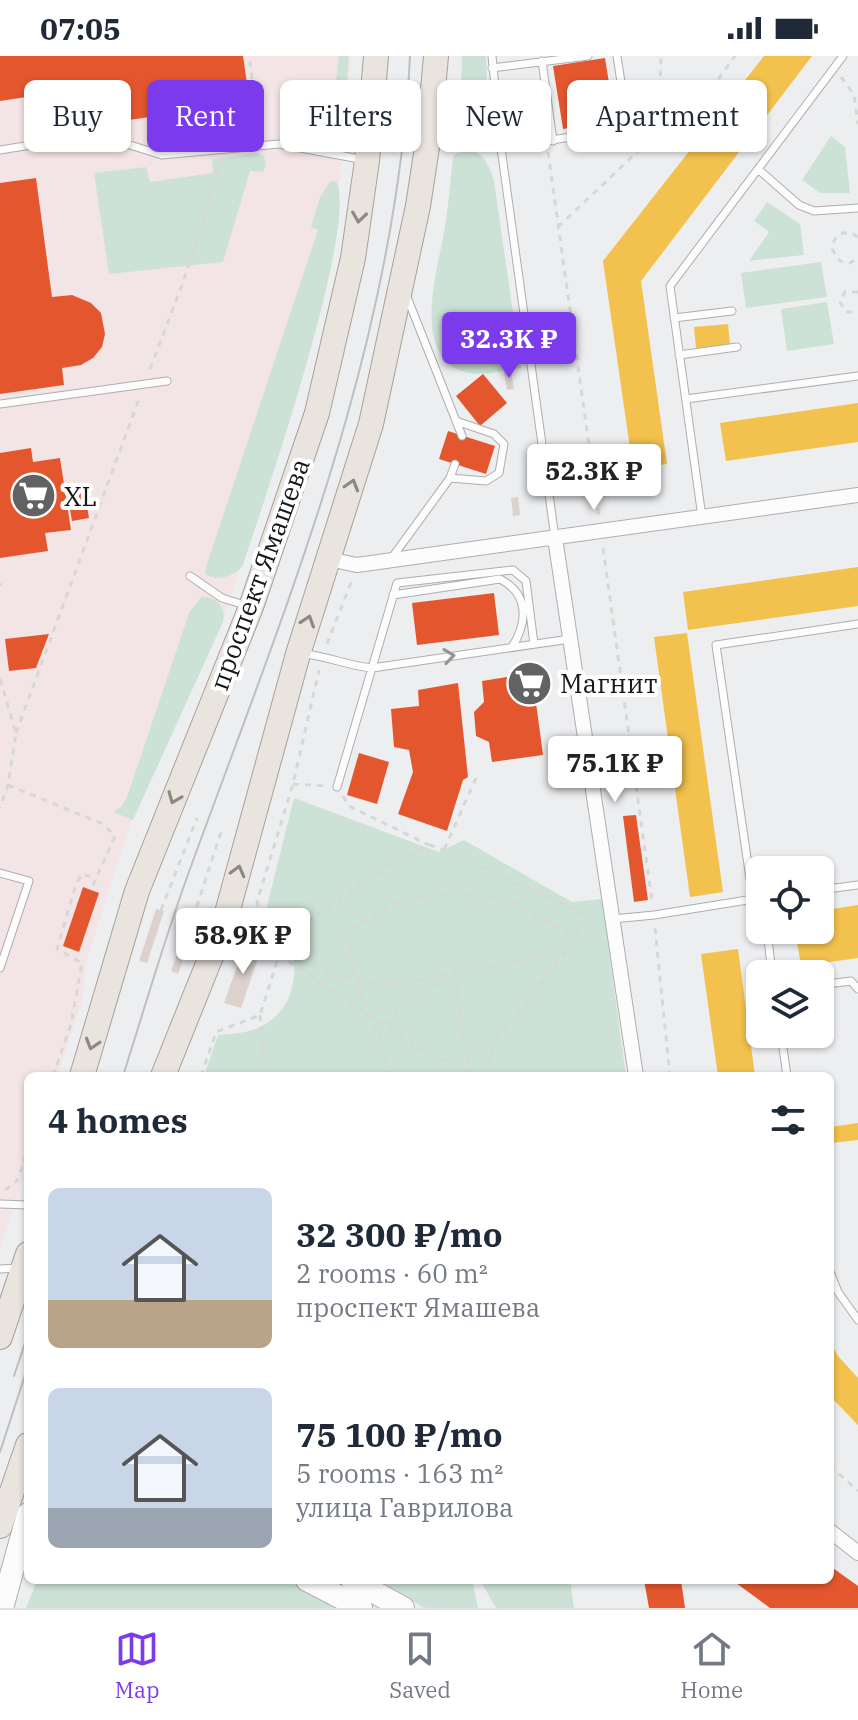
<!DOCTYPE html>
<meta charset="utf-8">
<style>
body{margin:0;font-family:"IBM Plex Serif",serif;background:#f6f6f7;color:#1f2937;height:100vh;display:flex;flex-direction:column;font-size:30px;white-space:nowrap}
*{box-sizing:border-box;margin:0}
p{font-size:26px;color:#747a83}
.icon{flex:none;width:44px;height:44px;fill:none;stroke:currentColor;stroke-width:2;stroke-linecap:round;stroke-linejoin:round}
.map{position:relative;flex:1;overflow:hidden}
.details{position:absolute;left:24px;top:1016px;width:810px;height:512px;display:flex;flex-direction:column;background:#fff;border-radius:12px;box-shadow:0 2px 6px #0004}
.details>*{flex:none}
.top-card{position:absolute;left:24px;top:24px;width:810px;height:72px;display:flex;gap:16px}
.controls{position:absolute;left:746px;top:800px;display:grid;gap:16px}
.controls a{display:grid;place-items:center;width:88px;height:88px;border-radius:12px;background:#fff;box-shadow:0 2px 6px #0004;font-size:40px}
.price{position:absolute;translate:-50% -68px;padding:0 18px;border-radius:8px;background:#fff;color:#222;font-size:26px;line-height:52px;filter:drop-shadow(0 2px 4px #0008)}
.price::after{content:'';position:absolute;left:50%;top:48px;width:24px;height:18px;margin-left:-12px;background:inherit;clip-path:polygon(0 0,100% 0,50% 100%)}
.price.selected{background:#7c3aed;color:#fff}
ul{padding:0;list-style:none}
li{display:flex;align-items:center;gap:24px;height:200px;padding:0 24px}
li span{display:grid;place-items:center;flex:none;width:224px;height:160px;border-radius:12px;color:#555}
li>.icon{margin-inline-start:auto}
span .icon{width:96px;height:96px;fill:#fffc;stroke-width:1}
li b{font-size:34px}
h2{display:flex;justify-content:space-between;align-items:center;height:96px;padding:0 24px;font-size:34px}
.pill{padding:0 28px;border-radius:12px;background:#fff;box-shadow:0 2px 6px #0004;font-size:28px;line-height:72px}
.pill.selected{background:#7c3aed;color:#fff}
.status{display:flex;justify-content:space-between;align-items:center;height:56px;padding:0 40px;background:#fff;direction:ltr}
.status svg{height:22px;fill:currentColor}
.tabs{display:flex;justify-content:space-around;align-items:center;height:112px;border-top:2px solid #e0e1e3;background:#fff;font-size:22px;color:#747a83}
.tabs a{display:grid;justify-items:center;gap:4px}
.tabs .selected{color:#7c3aed}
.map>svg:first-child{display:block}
.commercial{fill:#f3e5e6}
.green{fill:#cde2d6}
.homes{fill:#f2c14e}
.shops{fill:#e4572e}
.building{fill:#dcd1cc}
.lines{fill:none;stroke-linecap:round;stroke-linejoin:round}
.lane-casing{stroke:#aeaeb0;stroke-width:9}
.street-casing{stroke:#aeaeb0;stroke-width:16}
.secondary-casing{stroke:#aeaeb0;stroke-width:24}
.primary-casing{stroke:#a9a099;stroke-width:26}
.path{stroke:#d6d7d7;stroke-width:3;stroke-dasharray:6 6;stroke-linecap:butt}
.lane{stroke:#fcfcfd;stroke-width:7}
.street{stroke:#fcfcfd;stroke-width:14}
.secondary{stroke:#fcfcfd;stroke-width:22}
.primary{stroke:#eae4df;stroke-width:24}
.tram{stroke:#bfbfc0;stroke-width:2}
.oneway{stroke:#8b8885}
.oneway2{stroke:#949596}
.labels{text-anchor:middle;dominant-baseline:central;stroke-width:8;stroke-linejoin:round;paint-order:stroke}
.poi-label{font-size:26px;fill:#161718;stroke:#fff;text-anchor:start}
.street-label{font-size:26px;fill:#161718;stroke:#fff}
</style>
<div class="status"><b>07:05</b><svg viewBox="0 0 49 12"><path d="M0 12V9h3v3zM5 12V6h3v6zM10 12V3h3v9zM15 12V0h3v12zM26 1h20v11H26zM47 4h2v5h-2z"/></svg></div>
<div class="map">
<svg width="858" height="1552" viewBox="0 0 858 1552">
<rect width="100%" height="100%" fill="#edeef0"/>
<path class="commercial" d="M0,0h351l-15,163 -42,189 -69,207 -94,207 -45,140 -3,35 -26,79h-29v89l-28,82z"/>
<path class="green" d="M339,0h10l-7,72 -7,3 -4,-9z
M462,0h24l2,52 -4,10c-9,5 -15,5 -24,-1z
M831,80l14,11 5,46h-30l-18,-13z
M468,93c16,3 22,18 26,32l27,187c-17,2 -40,9 -56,4 -53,-14 -29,-98 -22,-134 5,-26 7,-54 10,-80l2,-4z
M259,97l5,3 2,9 -3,7 -13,-1 -27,91 -114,12 -15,-101 52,-6 4,15 63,-9 -1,-14z
M336,125c24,42 -74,326 -93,384 -9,11 -25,18 -38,9l1,-7 112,-337 -7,-3 9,-30 10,-15z
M767,146l33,22 4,31 -55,6 20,-29 -15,-11z
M821,206l6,35 -81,11 -5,-35z
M827,246l7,42 -47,7 -6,-42z
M201,541c16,-1 25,10 22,25l-90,198 -20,-8 9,-6 5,-9 62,-184z
M294,742l145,54 25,-12 108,62 30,-3 24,177h-422l14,-41c14,-1 32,-2 44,-9 35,-18 39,-61 24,-94 -5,-10 -13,-18 -19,-26z
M37,1524h250l54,28h-315z
M377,1524h95l6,28h-54z
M480,1524h90l4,28h-78z"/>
<path class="homes" d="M764,0h48l-171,225 26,183 -34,5 -30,-208z
M728,268l2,21 -34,3 -2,-21z
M858,347v39l-132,19 -6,-38z
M858,511v39l-170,24 -5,-38z
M687,577l36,259 -33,5 -36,-260z
M858,849v53l-57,8 -6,-36h25v-19z
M738,893l17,127h-37l-17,-122z
M858,1067v17l-27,3 -1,-16z
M830,1286l8,14 20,22v47l-28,-29z"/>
<path class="shops" d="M0,0h243l10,69 -79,11 -3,-22 -133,19 -5,-37 -33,5z
M605,2l10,63 -52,8 -10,-63z
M36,122l16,119 20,-2 19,8 10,10 4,21 -3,13 -9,11 -12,7 -19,3 2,17 -64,9v-211z
M483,318l24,29 -27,23 -24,-30z
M448,375l47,15 -9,28 -47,-15z
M31,392l2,14 27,-4 11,72 -26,3 3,18 -48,7v-105z
M84,433l5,29 -17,3 -5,-29z
M494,537l5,42 -82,10 -5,-42z
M49,578l-13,34 -27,3 -4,-32z
M532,617l11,82 -51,7 -3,-20 -13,-6 -2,-24 10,-10 -2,-21z
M458,627l10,94 -5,3 -16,51 -49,-17 15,-42 -4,-22 -15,-3 -3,-38 28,-3 -1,-16z
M359,697l30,9 -12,42 -30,-9z
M636,759l12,85 -14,2 -11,-86z
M83,831l16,6 -20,59 -16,-6z
M830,1510l28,20v22h-88l-38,-28h98z
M644,1524h37l4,28h-36z"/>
<path class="building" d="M511,315l3,18 -7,1 -3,-18z
M518,441l2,18 -7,1 -2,-18z
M156,853l8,2 -17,52 -8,-2z
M190,861l7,3 -19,54 -7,-3z
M245,888l16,5 -20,59 -17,-5z"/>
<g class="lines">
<defs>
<path id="lane" d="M492,0l9,92 54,390
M542,5l11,80
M492,12l96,-12
M434,79l67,13 127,-20 -11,-72
M0,94l37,-6 80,-3 45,14 117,-11 86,16
M758,113l41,36 15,6 44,-3
M407,241l55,139
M674,262l58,-7
M679,299l58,-8
M686,343l172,-23
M0,348l167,-23
M450,422l36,3 13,-8 5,-29 -10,-10 -38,-13
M702,461l-32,-231 173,-230
M391,503l59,-81 5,-14
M190,520l32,22 26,8
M393,539l107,-16c29,15 28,43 12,68
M304,598c24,2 44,12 68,14l198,-29
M337,731l60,-204 116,-13 13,11 8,63
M0,817l29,8 -29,87
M820,834l38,-5
M753,843l-37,-254 142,-21
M613,863l41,-4 106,-17
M767,874l5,44
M820,929l31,-4 7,8
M781,978l6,42
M0,1148l28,1
M0,1213l18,-1
M830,1216l8,20 20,28"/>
<path id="street" d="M555,482l81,538
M328,503l29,6 501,-70
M830,1475l28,22"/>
<path id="secondary" d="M307,1524l54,28
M352,1524l51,28
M2,1552l26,-94"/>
<path id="primary" d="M82,1020l55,-185 114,-284 66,-194 36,-155 14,-97 9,-105
M163,1020l61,-152 74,-270 73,-230 47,-218 11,-72 7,-78
M0,1281l28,-83
M0,1470l28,-81"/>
</defs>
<use href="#lane" class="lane-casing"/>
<use href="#street" class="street-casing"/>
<use href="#secondary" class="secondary-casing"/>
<use href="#primary" class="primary-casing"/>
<path class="path" d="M841,21l13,18 4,29
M249,77l10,-7 -10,-70
M653,82l22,1 60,-83
M548,96l51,365
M558,171l94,-89 7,-32 2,-50
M858,181c-12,-9 -25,-3 -26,12l8,12 10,2 8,-5
M858,236h-13l-5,10 6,10h12
M150,313l32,-84 40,-124
M603,492l49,353
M0,529l2,-1
M327,588l25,-64
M0,623l16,54 -8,52 -8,23
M16,677l123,-334
M476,722l-32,72 147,67
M293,728l32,2
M8,729l95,39 12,12 -24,54
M343,740l6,10 80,39
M161,854l36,-92
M193,862l29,-89
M655,872l15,148
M276,883l51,-30 68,-48 35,-16 14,5
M282,890l55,30 54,9 175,-33
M279,899l137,91 59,30
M260,959l5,61
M387,969l14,-18 53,-33 9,59 6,20v19
M53,1020l18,-52 11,-61 -25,-14 19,-65 6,-10 15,5
M201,1020l15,-44 44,-17 22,-69 -6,-7 -10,-4 -9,-33 36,-118 26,-114
M388,1020c0,-25 -12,-43 -21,-66 -10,-26 -19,-54 -18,-81l51,-28 31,-6h40l41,7 63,35
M488,1020l5,-32 73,-92 12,-20
M5,1134l12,-9 11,-31
M830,1410l28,25
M423,1544l14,8"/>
<use href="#lane" class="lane"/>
<use href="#street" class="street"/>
<use href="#secondary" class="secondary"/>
<use href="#primary" class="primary"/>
<path class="tram" d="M123,1020c22,-69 42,-139 67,-207 97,-266 206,-526 220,-813
M14,1320l14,-42
M0,1396l28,-86"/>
</g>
<defs><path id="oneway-chevron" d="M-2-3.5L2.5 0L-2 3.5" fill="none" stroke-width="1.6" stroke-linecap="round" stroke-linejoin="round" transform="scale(2)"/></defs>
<g class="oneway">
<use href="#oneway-chevron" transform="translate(359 161) rotate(98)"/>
<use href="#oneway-chevron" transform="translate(352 429) rotate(-73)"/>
<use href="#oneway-chevron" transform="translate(308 565) rotate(-72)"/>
<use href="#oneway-chevron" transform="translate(174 742) rotate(112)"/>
<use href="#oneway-chevron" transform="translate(238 815) rotate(-75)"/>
<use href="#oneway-chevron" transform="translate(92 988) rotate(107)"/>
</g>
<use class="oneway2" href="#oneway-chevron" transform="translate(449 600) rotate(-8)"/>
<defs>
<symbol id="supermarket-disc" viewBox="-11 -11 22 22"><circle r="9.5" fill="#616264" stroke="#fff"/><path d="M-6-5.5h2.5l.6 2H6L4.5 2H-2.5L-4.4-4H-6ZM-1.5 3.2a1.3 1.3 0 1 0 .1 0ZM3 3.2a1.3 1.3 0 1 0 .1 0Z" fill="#fff"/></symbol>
</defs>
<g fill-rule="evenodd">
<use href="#supermarket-disc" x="8" y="414" width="51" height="51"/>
<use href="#supermarket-disc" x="504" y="602" width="51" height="51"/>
</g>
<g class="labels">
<g class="poi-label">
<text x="64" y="440">XL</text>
<text x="560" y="627">Магнит</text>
</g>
<g class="street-label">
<text transform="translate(259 518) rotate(-70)">проспект Ямашева</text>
</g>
</g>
</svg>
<div class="controls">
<a><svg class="icon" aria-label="locate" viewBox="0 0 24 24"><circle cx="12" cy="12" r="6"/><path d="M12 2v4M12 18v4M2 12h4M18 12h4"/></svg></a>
<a><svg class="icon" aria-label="layers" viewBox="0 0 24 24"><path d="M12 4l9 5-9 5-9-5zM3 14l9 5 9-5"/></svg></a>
</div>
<b class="price selected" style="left:509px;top:324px">32.3K ₽</b>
<b class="price" style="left:594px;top:456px">52.3K ₽</b>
<b class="price" style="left:615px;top:748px">75.1K ₽</b>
<b class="price" style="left:243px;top:920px">58.9K ₽</b>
<div class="top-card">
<a class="pill">Buy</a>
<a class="pill selected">Rent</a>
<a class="pill">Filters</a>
<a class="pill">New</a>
<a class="pill">Apartment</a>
</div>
<section class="details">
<h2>4 homes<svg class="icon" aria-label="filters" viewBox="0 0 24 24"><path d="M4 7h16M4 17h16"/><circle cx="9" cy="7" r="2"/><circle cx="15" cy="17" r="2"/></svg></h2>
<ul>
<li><span style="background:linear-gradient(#c9d6e8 70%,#b9a48a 0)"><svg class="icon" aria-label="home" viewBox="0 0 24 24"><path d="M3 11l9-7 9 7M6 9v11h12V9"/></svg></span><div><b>32 300 ₽/mo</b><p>2 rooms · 60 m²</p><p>проспект Ямашева</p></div></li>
<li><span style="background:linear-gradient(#c9d6e8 75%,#9aa5b1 0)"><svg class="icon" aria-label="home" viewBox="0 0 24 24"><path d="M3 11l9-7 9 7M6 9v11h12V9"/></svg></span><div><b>75 100 ₽/mo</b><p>5 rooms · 163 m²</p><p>улица Гаврилова</p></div></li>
</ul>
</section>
</div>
<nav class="tabs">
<a class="selected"><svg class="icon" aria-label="map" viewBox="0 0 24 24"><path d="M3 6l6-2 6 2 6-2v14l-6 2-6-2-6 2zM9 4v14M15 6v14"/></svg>Map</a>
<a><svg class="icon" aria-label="saved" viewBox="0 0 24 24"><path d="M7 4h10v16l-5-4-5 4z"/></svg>Saved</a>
<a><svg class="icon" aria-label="home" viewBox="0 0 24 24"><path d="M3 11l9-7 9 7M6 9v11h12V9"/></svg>Home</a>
</nav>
